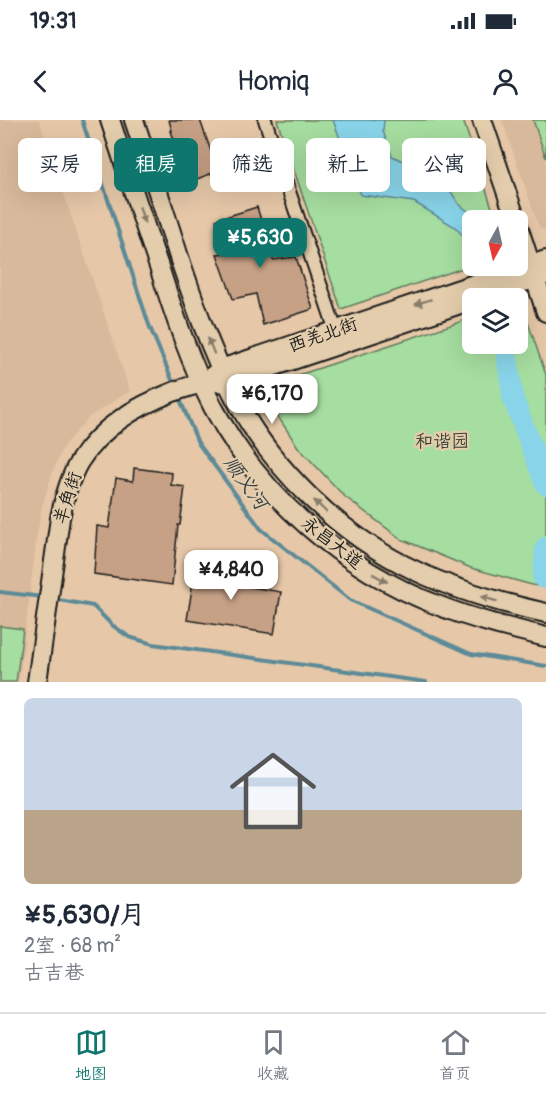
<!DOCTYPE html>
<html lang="zh">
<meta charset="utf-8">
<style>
body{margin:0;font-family:Pangolin,"LXGW WenKai TC",sans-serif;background:#f2f2f3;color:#1f2937;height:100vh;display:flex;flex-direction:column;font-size:22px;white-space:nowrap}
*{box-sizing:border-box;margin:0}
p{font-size:20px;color:#747a83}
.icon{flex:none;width:33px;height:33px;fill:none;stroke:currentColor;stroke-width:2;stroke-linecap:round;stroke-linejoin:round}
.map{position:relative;height:562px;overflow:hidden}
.drawer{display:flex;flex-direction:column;background:#fff;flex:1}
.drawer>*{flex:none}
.banner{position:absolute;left:18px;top:18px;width:510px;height:54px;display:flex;gap:12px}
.needle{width:39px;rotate:188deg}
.buttons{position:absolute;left:462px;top:90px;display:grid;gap:12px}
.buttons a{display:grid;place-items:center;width:66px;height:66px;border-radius:9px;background:#fff;box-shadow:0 6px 24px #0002;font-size:30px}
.price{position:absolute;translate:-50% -51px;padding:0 14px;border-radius:12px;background:#fff;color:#222;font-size:20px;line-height:39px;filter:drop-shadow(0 2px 3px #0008)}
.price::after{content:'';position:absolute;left:50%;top:36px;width:18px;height:14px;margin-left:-9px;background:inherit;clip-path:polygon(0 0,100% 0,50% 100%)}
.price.on{background:#0f766e;color:#fff}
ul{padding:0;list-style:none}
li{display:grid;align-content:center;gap:12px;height:318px;padding:0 24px}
li span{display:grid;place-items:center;height:186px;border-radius:9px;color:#555}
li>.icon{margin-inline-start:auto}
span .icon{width:108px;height:108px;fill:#fffc;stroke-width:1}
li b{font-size:26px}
.tag{padding:0 21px;border-radius:9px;background:#fff;box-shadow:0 6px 24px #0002;font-size:21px;line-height:54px}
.tag.on{background:#0f766e;color:#fff}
.status{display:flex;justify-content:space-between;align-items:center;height:42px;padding:0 30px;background:#fff;direction:ltr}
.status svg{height:16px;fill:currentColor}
header{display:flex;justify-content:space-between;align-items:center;height:78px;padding:0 24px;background:#fff;font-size:27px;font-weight:600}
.dock{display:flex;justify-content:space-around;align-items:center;height:84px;border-top:2px solid #e0e1e3;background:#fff;font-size:16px;color:#747a83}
.dock a{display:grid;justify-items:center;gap:3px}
.dock .on{color:#0f766e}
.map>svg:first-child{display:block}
.built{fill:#d9b99b}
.green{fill:#a6dda0;stroke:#617c5e;stroke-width:1.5}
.water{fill:#89d4e9;stroke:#5d8a97;stroke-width:1.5}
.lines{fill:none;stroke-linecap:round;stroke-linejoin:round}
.stream{stroke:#5d8a97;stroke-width:4}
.river{stroke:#89d4e9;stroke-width:21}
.building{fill:#c7a186;stroke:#1c1c1c;stroke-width:1.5}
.street-casing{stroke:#1c1c1c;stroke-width:16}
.secondary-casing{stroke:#1c1c1c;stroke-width:22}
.street{stroke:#e3cdac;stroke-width:12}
.secondary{stroke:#e3cdac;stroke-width:18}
.oneway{fill:#897d6b}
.labels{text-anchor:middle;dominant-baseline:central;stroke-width:4.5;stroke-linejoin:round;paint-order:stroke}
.street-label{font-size:18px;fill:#1c1c1c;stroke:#e3cdac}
.park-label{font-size:18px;fill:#384336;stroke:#e3cdac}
.water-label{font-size:20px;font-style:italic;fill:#324145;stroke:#e3cdac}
</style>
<div class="status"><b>19:31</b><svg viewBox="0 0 49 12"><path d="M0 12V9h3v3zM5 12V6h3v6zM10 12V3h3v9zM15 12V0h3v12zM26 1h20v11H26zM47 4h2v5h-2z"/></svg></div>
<header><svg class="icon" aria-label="back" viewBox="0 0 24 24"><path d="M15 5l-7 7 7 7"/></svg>Homiq<svg class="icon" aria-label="person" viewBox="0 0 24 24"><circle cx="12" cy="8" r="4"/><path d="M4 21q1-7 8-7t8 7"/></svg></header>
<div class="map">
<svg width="546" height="562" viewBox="0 0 546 562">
<rect width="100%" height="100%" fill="#e6c8a8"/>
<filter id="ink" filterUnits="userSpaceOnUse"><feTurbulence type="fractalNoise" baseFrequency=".0167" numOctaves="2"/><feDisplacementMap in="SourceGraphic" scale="12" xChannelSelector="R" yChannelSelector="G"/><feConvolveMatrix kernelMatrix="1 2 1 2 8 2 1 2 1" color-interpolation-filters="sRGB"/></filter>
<g filter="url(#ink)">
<path class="built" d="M0,0h39l91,271 -41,26 -25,28 -11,26 -11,36 -5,28 -18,147h-19z
M502,0h44v111l-7,-4z"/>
<path class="green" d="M277,0h186l33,100h-24v45l-131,44z
M533,0h13v38z
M521,182l25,73v212l-14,-2 -61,-17 -70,-29 -57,-43 -46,-49 -39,-59 213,-70v26h46v-41z
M0,506l23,3 -7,53h-16z"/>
<path class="water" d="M333,0h51l-1,11 9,25 13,6 24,4 17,18 13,20 16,13 2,3h-5v25l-17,-18 -41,-25 -53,-7z"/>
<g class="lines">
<path class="stream" d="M82,0l67,205 26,62
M179,277l19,46 63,86 89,71 121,54 75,12
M0,472l43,5
M53,479l40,7 19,19 17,12 24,7 273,38"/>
<path class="river" d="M485,146l9,32
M505,224l8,54 33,87
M543,458l3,-31"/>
</g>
<path class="building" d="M169,0h31l18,51 -29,11 -18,-51h1z
M257,87l16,53 23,-3 17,52 -50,16 -7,-31 -23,5 -16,-45 8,-1 -9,-33z
M134,348l38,5 -1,12 14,2 -5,38h-2l-6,60 -78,-11 3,-48 12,2 7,-50 17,3z
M197,437l28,4 -3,21 59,10 -7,42 -87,-14z"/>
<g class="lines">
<defs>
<path id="street" d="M265,0l71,211"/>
<path id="secondary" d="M110,0c16,49 32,98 49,147 15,47 31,95 54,140 47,89 130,162 224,198 35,14 72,23 109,32
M134,0c15,45 30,89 44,134 16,48 32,95 55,140 37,74 108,142 183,177 42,20 85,32 130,42
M482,0l34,100
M518,106l28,86
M476,178l69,-23
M211,257l10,-8 325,-109
M37,562l23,-164c4,-19 9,-39 19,-56 22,-35 56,-55 94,-70 10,-3 21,-8 31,-9 8,-1 15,-1 23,-1l245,-82"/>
</defs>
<use href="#street" class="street-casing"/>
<use href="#secondary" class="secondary-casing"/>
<use href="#street" class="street"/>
<use href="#secondary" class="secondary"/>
</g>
<defs><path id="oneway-solid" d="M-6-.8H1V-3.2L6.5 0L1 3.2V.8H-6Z" transform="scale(1.5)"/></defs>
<g class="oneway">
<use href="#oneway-solid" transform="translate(142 95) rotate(72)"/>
<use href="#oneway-solid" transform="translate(423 182) rotate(161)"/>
<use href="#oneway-solid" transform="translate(211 226) rotate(-112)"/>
<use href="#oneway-solid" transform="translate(320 386) rotate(-136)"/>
<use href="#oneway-solid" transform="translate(380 458) rotate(29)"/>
<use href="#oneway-solid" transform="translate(489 479) rotate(-164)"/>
</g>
</g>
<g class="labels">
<g class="street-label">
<text transform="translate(323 215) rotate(-19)">西羌北街</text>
<text transform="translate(68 378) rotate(-73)">羊角街</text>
<text transform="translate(332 423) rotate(38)">永昌大道</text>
</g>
<g class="park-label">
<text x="442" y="321">和谐园</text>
</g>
<g class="water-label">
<text transform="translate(246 363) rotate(54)">顺义河</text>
</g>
</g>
</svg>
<div class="buttons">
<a><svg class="needle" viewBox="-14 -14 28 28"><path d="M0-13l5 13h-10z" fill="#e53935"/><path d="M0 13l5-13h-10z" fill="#747a83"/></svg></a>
<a><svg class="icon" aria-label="layers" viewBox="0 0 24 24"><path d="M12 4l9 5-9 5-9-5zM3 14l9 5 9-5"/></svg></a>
</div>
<b class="price on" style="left:260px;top:149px">¥5,630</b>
<b class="price" style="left:272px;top:305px">¥6,170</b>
<b class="price" style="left:231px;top:481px">¥4,840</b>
<div class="banner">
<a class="tag">买房</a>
<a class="tag on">租房</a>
<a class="tag">筛选</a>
<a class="tag">新上</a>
<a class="tag">公寓</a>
</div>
</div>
<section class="drawer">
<ul>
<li><span style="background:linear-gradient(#c9d6e8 60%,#b9a48a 0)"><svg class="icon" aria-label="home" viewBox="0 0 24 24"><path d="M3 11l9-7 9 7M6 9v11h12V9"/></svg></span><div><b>¥5,630/月</b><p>2室 · 68 m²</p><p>古吉巷</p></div></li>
</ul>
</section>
<nav class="dock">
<a class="on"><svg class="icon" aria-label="map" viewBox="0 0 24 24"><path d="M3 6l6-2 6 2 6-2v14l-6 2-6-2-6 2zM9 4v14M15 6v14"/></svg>地图</a>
<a><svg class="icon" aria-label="saved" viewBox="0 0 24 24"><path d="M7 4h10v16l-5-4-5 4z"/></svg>收藏</a>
<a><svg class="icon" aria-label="home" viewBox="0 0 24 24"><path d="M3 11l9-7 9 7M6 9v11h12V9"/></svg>首页</a>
</nav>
